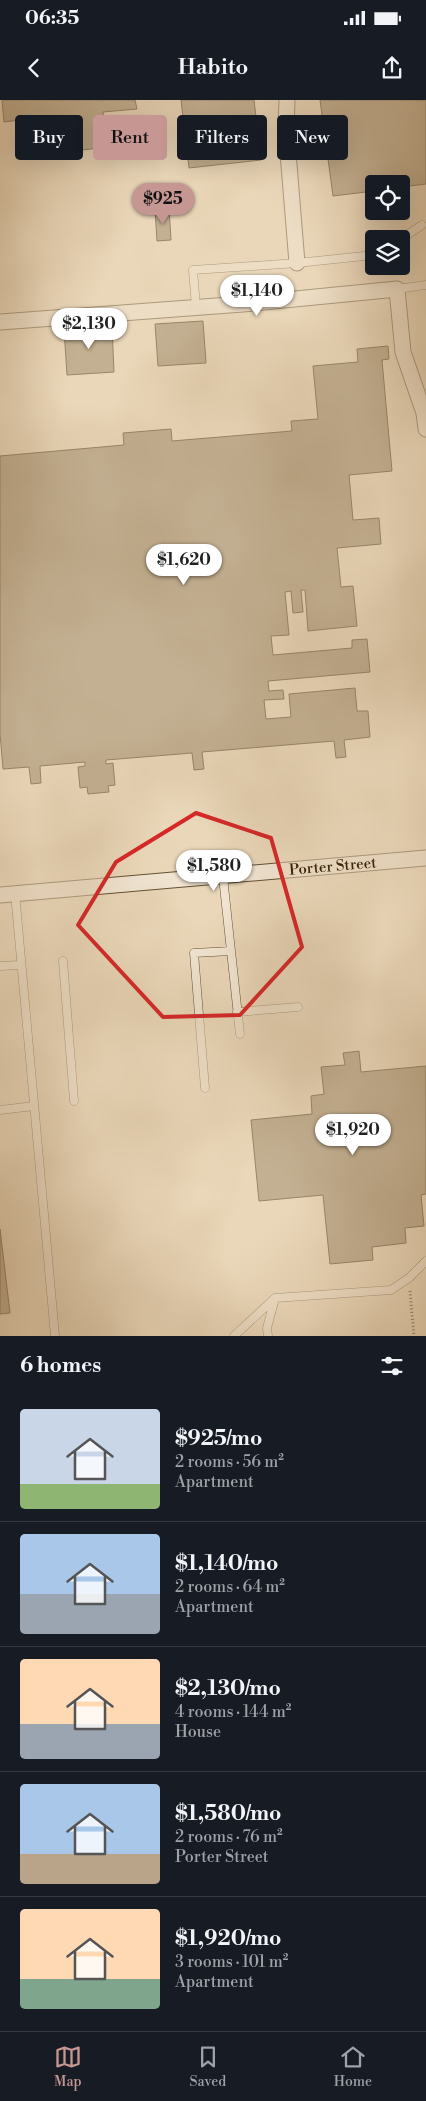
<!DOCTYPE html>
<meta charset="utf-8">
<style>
body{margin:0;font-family:"Libre Bodoni",serif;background:#242831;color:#f1f3f6;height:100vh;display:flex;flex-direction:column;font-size:19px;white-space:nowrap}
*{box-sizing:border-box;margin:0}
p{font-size:16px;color:#9ea1a6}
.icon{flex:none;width:28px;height:28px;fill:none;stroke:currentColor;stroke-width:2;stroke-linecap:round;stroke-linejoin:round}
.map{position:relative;height:1236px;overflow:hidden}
.sheet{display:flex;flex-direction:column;background:#171b24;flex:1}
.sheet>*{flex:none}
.banner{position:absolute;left:15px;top:15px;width:396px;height:45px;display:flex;gap:10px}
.buttons{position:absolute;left:365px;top:75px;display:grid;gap:10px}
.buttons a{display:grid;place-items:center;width:45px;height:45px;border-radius:5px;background:#171b24;box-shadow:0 5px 20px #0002;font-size:25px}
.price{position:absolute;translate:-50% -42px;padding:0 11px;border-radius:18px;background:#fff;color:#222;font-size:16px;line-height:32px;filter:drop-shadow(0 1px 2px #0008)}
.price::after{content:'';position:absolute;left:50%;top:30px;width:15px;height:11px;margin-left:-8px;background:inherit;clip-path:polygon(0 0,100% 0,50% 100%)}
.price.active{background:#c59692;color:#111}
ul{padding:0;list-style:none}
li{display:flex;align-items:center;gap:15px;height:125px;padding:0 20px}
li+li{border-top:1px solid #363941}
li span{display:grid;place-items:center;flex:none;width:140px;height:100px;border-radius:5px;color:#555}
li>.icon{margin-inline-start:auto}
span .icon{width:60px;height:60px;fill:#fffc;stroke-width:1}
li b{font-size:21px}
h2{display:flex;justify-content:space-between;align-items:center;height:60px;padding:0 20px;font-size:21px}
.tag{padding:0 18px;border-radius:5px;background:#171b24;box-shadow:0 5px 20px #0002;font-size:18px;line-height:45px}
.tag.active{background:#c59692;color:#111}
.status{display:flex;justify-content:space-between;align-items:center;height:35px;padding:0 25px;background:#171b24;direction:ltr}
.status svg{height:14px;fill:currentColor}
header{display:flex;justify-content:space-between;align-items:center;height:65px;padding:0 20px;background:#171b24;font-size:22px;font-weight:600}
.dock{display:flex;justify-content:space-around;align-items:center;height:70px;border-top:1px solid #363941;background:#171b24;font-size:14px;color:#9ea1a6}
.dock a{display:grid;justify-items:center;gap:2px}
.dock .active{color:#c59692}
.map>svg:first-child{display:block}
.building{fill:#948163;stroke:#372306}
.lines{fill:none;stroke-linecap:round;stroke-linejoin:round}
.service-casing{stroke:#645033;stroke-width:9}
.minor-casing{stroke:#645033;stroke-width:17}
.path{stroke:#372306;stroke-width:3;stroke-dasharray:1 2.5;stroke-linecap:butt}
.service{stroke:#f1e5d2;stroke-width:8}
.minor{stroke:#f1e5d2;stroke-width:15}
.marked{fill:none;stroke:#d62828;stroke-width:4;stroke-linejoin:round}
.labels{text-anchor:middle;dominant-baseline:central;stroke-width:4;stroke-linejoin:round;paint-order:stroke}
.street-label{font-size:15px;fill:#372306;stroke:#f1e5d2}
</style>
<div class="status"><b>06:35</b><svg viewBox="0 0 49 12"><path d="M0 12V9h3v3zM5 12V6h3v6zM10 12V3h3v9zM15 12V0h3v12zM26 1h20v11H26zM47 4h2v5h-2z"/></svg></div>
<header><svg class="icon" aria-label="back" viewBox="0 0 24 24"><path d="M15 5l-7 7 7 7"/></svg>Habito<svg class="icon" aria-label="share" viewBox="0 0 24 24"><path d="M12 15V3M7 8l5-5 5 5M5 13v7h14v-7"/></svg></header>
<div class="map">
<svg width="426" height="1236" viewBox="0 0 426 1236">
<rect width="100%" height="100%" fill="#ead7b9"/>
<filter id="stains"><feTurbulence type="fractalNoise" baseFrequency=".004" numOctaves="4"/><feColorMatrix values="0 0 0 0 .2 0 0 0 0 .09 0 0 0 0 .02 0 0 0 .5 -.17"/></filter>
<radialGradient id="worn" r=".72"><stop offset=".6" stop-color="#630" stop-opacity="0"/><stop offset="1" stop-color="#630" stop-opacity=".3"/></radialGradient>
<path class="building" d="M2,0h133l2,9 -34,3 5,35 -51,6 -5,-37 -48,6z
M181,0h73l7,60 -72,8z
M320,0h106v84l-25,3v-3h-27v7l-41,5z
M169,108l2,32 -14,1 -2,-32z
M203,221l3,42 -48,3 -3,-42z
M112,226l2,46 -47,3 -3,-46z
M388,246l1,13 -7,1 10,111 -43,4 4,45 26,-2 2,26 -44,4 4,39 12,-1 4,40 -49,5 -3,-41h-4l2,22 -10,1 -2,-22 -6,1 4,43 -18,1 2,19 79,-7v-8l15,-1 3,33 -102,9 1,10 14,-1 1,9 -20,1 2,19 25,-2 -2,-23 66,-6 2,23h11l2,26 -26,3 2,17 -10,1 -2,-17 -132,11 2,17 -10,1 -2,-17 -86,7v4l7,-1 2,22 -7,1 1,6 -21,2 -1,-7 -7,1 -2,-21 7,-1v-4l-45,4 1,17 -10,1 -2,-17 -26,2 -3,-36v-277l124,-11 -1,-12 48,-4 1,12 120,-10 -1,-10 27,-2 -5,-53 45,-4 -1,-13z
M359,951l2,21 65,-6v128l-5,1 3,31 -19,2 1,15 -34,4 1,13 -43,4 -7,-69 -64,6 -8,-81 61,-6 -1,-18 13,-2 -3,-27 24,-2 -2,-12z
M0,1129l10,84 -10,1z"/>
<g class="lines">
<defs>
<path id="service" d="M401,139l21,-14
M397,189l29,-4
M196,207l-3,-37 104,-7 77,-8
M223,777l17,157
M15,793l40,443
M63,861l11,140
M0,866l21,-1
M237,912l61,-5
M205,988l-11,-135 37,-2
M0,1010l34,-4
M234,1236l41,-38 116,-8 18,-12 17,-17
M268,1236l-1,-8 8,-30"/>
<g id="minor">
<path d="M287,0l-1,28 11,135"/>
<path d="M0,222l243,-18 154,-15 6,63 21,61 2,16"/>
<path id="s1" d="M0,795l426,-37"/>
</g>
</defs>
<use href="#service" class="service-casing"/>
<use href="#minor" class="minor-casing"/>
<path class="path" d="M410,1191l4,45"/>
<use href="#service" class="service"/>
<use href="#minor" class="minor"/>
</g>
<path d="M0 0H426V1236H0ZM196,713l75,25 31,109 -62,68 -77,2 -85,-92 38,-63z" fill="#ead7b9" fill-opacity=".55" fill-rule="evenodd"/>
<path class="marked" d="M196,713l75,25 31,109 -62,68 -77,2 -85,-92 38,-63z"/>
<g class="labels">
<g class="street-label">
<text stroke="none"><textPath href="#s1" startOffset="334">Porter Street</textPath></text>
</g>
</g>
<rect width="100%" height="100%" filter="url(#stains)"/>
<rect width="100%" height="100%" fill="url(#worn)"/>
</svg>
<div class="buttons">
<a><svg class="icon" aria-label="locate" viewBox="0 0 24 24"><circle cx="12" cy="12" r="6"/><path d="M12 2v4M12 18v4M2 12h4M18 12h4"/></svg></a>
<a><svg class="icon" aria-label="layers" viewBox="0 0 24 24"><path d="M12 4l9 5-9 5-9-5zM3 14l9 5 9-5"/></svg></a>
</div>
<b class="price active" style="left:163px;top:125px">$925</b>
<b class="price" style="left:257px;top:217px">$1,140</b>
<b class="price" style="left:89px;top:250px">$2,130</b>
<b class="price" style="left:184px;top:486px">$1,620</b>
<b class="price" style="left:214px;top:792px">$1,580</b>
<b class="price" style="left:353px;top:1056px">$1,920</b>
<div class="banner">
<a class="tag">Buy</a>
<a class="tag active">Rent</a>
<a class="tag">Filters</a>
<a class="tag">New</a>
</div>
</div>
<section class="sheet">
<h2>6 homes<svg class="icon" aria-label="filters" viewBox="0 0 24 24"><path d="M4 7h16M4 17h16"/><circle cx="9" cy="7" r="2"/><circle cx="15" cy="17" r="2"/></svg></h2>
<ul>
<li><span style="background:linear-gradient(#c9d6e8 75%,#8fb573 0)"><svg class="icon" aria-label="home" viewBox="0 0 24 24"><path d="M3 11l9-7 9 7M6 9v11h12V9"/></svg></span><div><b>$925/mo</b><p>2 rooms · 56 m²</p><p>Apartment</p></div></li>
<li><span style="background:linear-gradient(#a9c7e8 60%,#9aa5b1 0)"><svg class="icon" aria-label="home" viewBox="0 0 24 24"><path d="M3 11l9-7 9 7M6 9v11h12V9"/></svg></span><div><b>$1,140/mo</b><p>2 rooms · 64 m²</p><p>Apartment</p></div></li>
<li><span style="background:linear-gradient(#ffd9b3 65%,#9aa5b1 0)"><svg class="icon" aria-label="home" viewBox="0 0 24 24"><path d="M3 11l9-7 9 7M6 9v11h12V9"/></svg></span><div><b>$2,130/mo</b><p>4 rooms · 144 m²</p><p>House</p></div></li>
<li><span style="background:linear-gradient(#a9c7e8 70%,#b9a48a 0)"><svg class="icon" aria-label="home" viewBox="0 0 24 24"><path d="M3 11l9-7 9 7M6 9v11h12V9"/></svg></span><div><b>$1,580/mo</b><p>2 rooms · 76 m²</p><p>Porter Street</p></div></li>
<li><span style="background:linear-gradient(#ffd9b3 70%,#7fa58c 0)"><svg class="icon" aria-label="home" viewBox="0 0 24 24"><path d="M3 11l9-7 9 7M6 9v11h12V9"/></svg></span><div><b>$1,920/mo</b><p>3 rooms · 101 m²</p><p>Apartment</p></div></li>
</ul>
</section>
<nav class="dock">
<a class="active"><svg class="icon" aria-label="map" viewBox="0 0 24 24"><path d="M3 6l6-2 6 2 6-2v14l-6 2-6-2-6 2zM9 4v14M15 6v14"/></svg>Map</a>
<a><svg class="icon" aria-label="saved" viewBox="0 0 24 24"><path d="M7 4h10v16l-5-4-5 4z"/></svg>Saved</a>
<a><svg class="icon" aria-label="home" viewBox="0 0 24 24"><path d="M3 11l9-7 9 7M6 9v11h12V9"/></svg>Home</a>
</nav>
